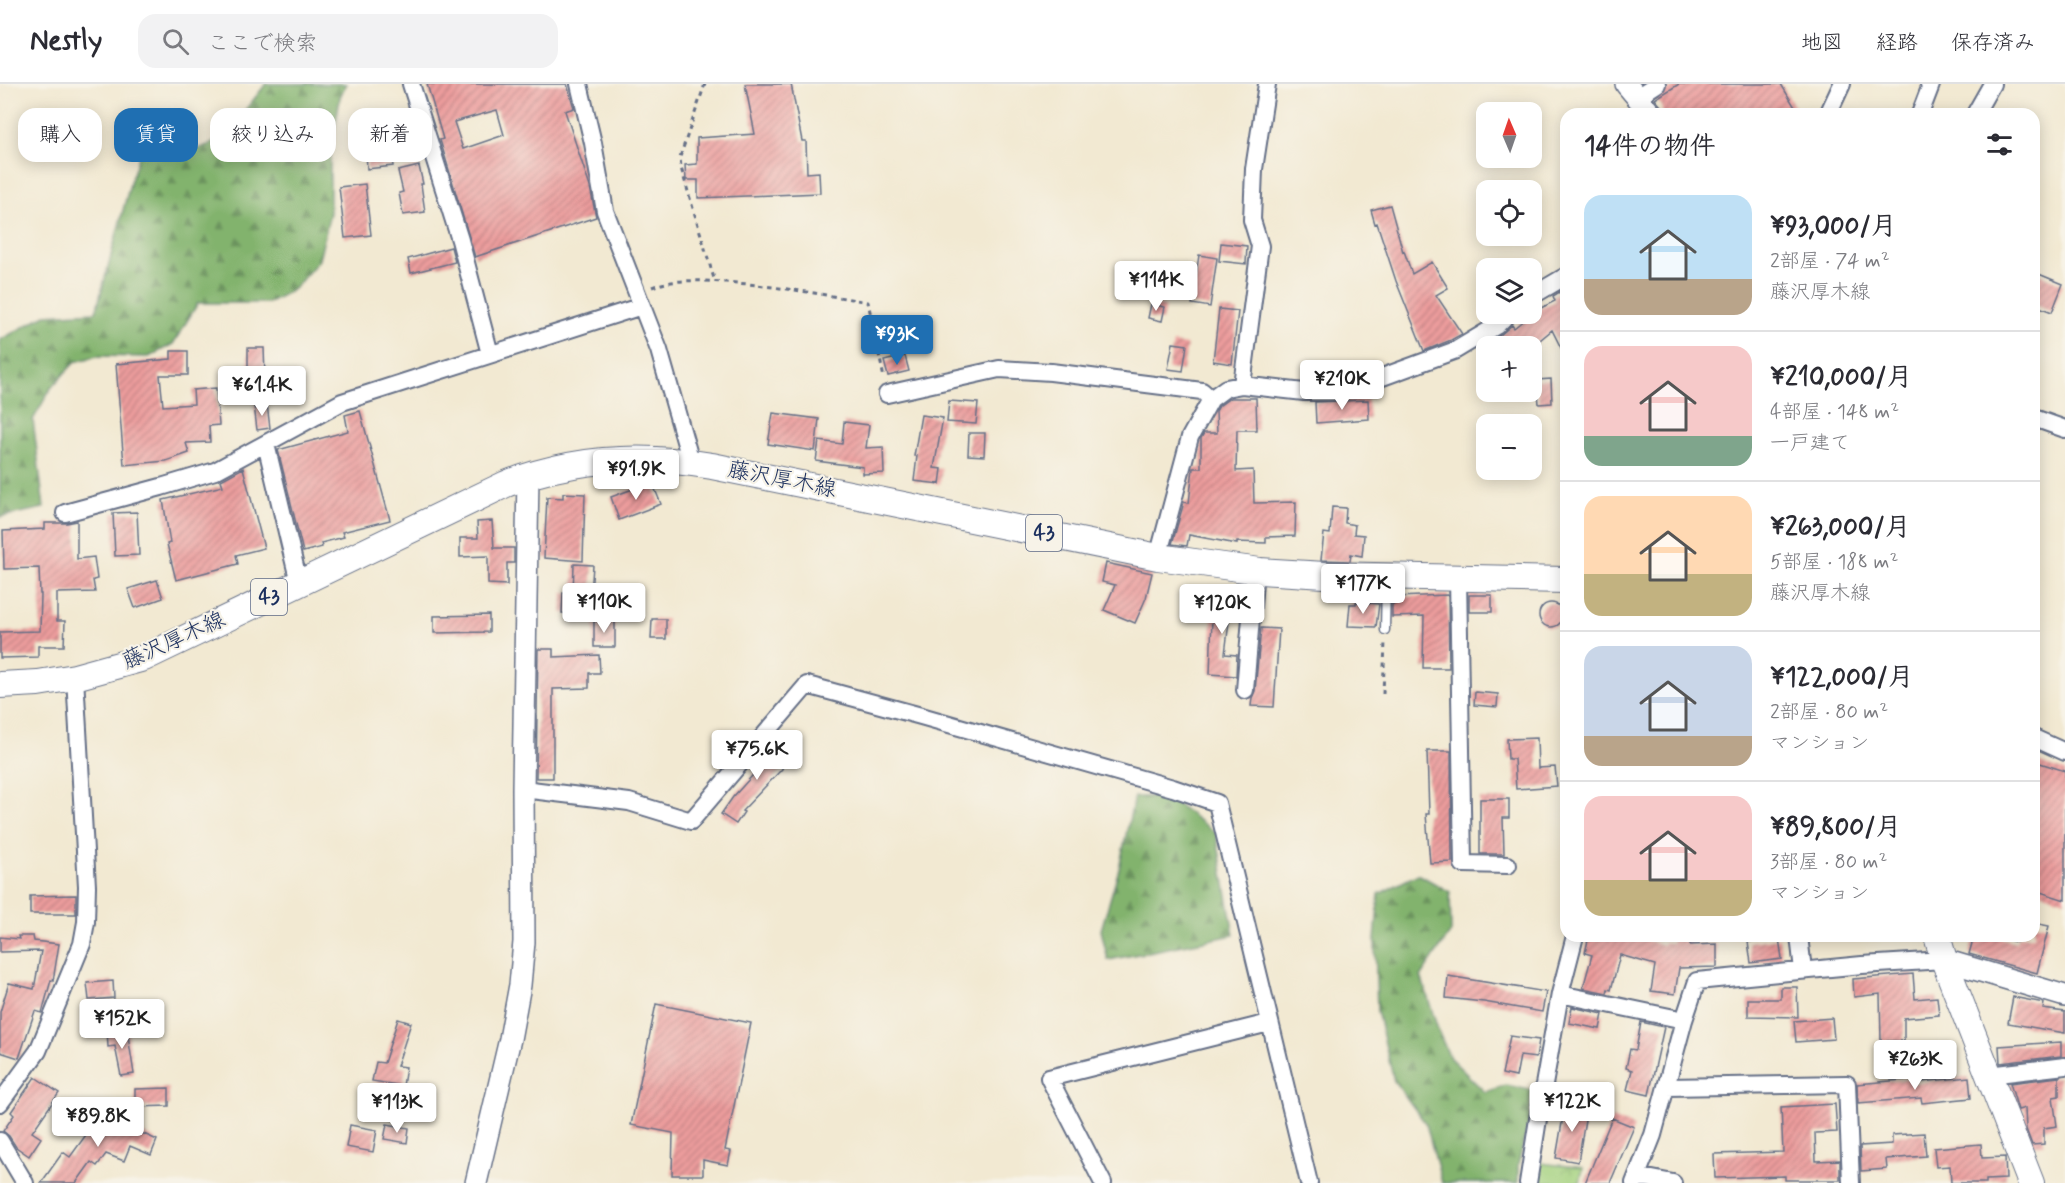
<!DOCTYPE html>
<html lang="ja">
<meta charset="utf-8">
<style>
body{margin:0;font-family:Mynerve,"Klee One",sans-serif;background:#f2f2f3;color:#2b2b33;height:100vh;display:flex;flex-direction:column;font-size:22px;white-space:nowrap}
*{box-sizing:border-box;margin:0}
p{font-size:20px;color:#7c7c81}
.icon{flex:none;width:33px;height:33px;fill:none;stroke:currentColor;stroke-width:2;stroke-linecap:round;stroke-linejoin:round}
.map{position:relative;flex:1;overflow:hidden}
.sheet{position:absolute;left:1560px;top:24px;width:480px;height:834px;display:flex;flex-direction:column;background:#fff;border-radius:18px;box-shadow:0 3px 15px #0003}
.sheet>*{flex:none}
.hud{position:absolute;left:18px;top:24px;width:570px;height:54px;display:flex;gap:12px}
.needle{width:39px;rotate:358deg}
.controls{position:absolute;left:1476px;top:18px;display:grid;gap:12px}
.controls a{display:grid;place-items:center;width:66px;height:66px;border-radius:12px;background:#fff;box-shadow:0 3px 15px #0003;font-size:30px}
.price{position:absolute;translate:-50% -51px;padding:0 14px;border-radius:6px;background:#fff;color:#222;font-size:20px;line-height:39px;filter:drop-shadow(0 2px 3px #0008)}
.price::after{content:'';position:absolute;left:50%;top:36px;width:18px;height:14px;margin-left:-9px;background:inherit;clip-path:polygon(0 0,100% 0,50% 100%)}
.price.on{background:#1f6fb2;color:#fff}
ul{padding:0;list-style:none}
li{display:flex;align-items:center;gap:18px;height:150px;padding:0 24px}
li+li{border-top:2px solid #e1e1e2}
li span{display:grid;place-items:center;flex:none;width:168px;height:120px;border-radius:18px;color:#555}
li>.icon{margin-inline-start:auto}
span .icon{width:72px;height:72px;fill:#fffc;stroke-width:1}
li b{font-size:26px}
h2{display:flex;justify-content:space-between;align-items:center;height:72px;padding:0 24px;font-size:26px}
.chip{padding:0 21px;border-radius:18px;background:#fff;box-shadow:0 3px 15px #0003;font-size:21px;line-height:54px}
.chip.on{background:#1f6fb2;color:#fff}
header{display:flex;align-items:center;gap:36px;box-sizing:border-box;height:84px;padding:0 30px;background:#fff;border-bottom:2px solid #e1e1e2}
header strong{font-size:28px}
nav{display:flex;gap:33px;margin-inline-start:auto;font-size:21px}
.search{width:420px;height:54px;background:#f2f2f3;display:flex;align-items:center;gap:15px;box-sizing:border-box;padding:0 21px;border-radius:18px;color:#7c7c81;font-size:22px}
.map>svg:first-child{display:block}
.forest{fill:url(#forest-firs);stroke:#4e7166;stroke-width:1.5}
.park{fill:url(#park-crowns);stroke:#5f806e;stroke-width:1.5}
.building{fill:url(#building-hatch);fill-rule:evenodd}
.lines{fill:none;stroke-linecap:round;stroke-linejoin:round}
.service-casing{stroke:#667087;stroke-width:11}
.minor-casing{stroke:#667087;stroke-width:20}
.tertiary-casing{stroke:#667087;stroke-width:24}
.primary-casing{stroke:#667087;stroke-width:28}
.path{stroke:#667087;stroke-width:3;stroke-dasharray:4.5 4.5;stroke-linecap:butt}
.service{stroke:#fff;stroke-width:8}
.minor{stroke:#fff;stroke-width:16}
.tertiary{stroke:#fff;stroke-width:21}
.primary{stroke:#fff;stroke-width:26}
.labels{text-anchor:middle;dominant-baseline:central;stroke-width:4.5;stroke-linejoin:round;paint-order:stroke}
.shield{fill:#f7f3e8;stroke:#5d6a87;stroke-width:1.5}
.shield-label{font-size:21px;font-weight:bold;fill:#1b2f5e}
.street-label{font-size:22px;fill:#1b2f5e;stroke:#f7f3e8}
</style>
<header>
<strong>Nestly</strong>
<div class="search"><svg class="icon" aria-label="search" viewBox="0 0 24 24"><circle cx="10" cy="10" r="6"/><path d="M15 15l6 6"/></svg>ここで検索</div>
<nav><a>地図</a><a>経路</a><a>保存済み</a></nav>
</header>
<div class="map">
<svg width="2065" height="1099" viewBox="0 0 2065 1099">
<defs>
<pattern id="forest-firs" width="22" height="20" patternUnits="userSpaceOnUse" patternTransform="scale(1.5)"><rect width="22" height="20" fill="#82b36d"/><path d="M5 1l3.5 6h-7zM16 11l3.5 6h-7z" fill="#6a925d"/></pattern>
<pattern id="park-crowns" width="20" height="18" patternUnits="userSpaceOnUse" patternTransform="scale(1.5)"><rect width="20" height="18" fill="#a3d17e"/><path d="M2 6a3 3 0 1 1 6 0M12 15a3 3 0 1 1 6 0" fill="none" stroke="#8cb46f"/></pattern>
<pattern id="building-hatch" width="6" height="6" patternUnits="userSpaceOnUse" patternTransform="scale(1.5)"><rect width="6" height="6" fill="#ec9c9c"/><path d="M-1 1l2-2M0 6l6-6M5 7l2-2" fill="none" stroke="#be8082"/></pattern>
</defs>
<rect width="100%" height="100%" fill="#f7f3e8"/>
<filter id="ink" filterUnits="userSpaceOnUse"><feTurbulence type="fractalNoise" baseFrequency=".0167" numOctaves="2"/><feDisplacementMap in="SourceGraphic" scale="12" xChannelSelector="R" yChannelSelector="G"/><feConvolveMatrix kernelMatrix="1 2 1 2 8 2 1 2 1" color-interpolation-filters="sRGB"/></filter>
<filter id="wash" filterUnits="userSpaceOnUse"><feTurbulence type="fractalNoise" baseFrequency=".008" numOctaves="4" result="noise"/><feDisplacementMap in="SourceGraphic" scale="24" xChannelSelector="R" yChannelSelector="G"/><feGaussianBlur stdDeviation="1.35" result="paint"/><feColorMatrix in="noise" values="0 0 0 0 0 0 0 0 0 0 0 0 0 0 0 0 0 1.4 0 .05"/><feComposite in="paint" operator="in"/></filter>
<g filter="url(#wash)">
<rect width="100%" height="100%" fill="#f2e9d2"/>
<path class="forest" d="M266,0h80l-6,13 -10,64v52l-11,47 -25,29 -26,14h-70l-25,41 -24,13 -52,-1 -22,6 -24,26 -18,32 11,88 -44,9v-177l45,-25 51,-3 35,-132 12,-37 41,12 38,-16z
M1166,712l50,37 18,102 -126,25 -7,-30 18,-61 15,-72z
M1418,790l32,18 1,40 -30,44 18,57 11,25 35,34 21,-7 25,5 -2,32 -11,43v18h-76l-16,-59 -32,-43 -17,-70 -2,-71 4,-46z"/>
<path class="park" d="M1540,1079l43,5 -3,15h-42z"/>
<g id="blocks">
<path class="building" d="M427,0h140l7,24 -9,3 25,76 6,30 -121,40 -35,-117 3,-1zM497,26l7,25 -41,14 -9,-27z
M745,0h46l11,57h4l1,32 12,-1 1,21 -122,5v-18h-12l-1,-15 12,-1v-26l58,-4z
M1679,0h102l18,30h-136l-2,-8 -6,-7z
M392,67l1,15 -26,3 -1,-17z
M419,82l4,18h-2l4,28 -22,3 -4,-22 4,-1 -5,-21z
M365,100l6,51 -26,3 -6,-51z
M1390,121l13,47 1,-1 8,23 20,-12 16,26 -12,7 26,39 -11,6 -27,11 -28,-70 -19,-58 -2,1 -4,-14z
M1221,159l26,3 -1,18 -27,-3z
M451,163l4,15 -44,11 -3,-14z
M1199,171l18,3 -7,49 -18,-3 1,-6 -11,-1 2,-16 11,1z
M2034,188l29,12 -11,28 -18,-7z
M1566,204v70l-14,-28 -18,15 -3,-4 -7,5h-16l-9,-10 13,-11 2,3 21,-17 20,-10 -2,-5z
M1151,220l14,3 -3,14 -14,-3z
M1219,225l19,2 -6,53 -19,-3z
M1173,259l14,2 -4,26 -15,-2z
M248,264h16l1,28h4l2,23 -16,1 -2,-32h-5z
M171,267h17v24h-28l3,31 31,-2 -1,-14 23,-2 3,37 -10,1 1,16 -24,1 3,10 -23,8 -42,4 -8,-101 55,-5z
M905,272l4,15 -21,5 -4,-15z
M1551,295l1,24 -13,1 -2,-24z
M1230,314h26l1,32h-20l-1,41 17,-1 1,33 42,-1 -1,34 -29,1v6l-29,-1v2l-48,-9 -2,11 -15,-2 12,-42 5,1 4,-35h8v-30l3,-5h13l-1,-22 3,-5z
M1368,316l1,19 -53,4 -1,-21z
M949,317l29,2 -2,21 -29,-2z
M267,320l3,24 -13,2 -3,-25z
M360,327l30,109 -48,12 2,5 -23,6 1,4 -19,5 -25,-102 70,-19 -3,-16z
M773,329l46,6 -4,32 -47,-7z
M921,331l22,3 -9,50 8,1 -2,15 -26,-3 3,-25h-3z
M844,338l25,3 -3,23 17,-1 1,26 -21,1v-7l-47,-6 3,-20 23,3z
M969,349h16l-1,23 -16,-1z
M243,384l21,80 -28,7 2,9 -62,16 -9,-36 3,-1 -7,-43 60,-14 -2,-6z
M652,398l9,22 -42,16 -8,-23z
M563,409l22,1 -2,67 -39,-3 3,-61 16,1z
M1332,423l14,1 -1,15 10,2 -1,9 10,1 -2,21 -11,-2 -1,7 -29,-1 3,-27 6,1z
M137,428l2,43 -24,1 -2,-43z
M77,437v38l17,-2 3,22 -4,1 2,12 -38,1v28h8l-1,25h-26v11l-38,1v-26l40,-1 1,-37h-1l-1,-26 -35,1 -1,-38 42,-2v-6h22z
M492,437l2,27h20v15h-7v22l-19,-1v-28l-28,1v-19h18l-1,-16z
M1106,479l46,10 -6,25 -11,25 -31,-13 11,-25 -13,-3z
M574,480l19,1 -2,30h5l-1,19 -33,-1 1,-20 10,1z
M157,496l6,18 -28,10 -7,-19z
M1216,503l17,3 -8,64 12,1 -1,21 -26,-2 2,-56z
M1448,511l1,73h-26l1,-52 -32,1v-13h3v-7z
M1469,511h23v17h-23z
M1356,518l23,2 -3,23 -28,-1 2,-22h6z
M1539 531a12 12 0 1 1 24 0a12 12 0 1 1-24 0Z
M489,531v17l-55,1v-17z
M652,535h14v20h-15z
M594,537h21v26h-21z
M1261,544l18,1 -5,78 -23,-1 1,-8 3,-7z
M538,565h15v8l46,-2 1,18h-11v15l-36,1v89h-17z
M1475,608l23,2 -1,13 -23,-2z
M1537,654l1,30 17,-1 2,19 -41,3 -2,-30h-6l-1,-20z
M774,656l14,4 -6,25 -40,42 2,1 -8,12 -15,-10 12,-17 29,-32 4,-16z
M1427,667h24l1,111 -22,1 -4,-49h3z
M2034,677l31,10v129l-31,-10z
M1480,715h29v19h-6l1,36h-24z
M76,811v19h-46v-18z
M2034,839l15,3 -12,47 -68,-19 5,-18h20l22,6 2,-6h16z
M18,852h15l1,5 25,3 -6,37 -2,-1 -9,33 -7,-2 -16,47 -19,-6v-40l9,-29 25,6 7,-38 -41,1v-15l19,2z
M1589,852h44l30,9 1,-3 8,1v-7h18v9l27,-1v23l-38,1 -4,26 -24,-3 4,-26 -35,-10 -9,35 -3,-1 -1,4 -24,-5 9,-33 -7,-2z
M1779,854l3,21 -31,4 -3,-21z
M1913,890l2,25 22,-2 2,18 -35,3v23h-23l-1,-47 -26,3 -1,-18z
M1448,892l98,16 -4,20 -58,-10 -38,-4z
M113,897l1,17 -25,2 -2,-17z
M1781,903h16l1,30 -50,-1v-17h33z
M2013,913l31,6 -1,6 22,3v21l-57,-10z
M656,920l95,19 -26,127 6,1 -3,14 -25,-5v15h-31l1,-42 -42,-8z
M1572,923l31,7 -3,15 -31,-6z
M1832,934l2,21 -38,3 -2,-21z
M398,935l13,4 -14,43 9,1 -3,19 -31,-5 4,-19 8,1z
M1641,938l23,5 -15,68 -22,-5 5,-20 -6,-2 4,-19 6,1z
M127,945l7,45 -13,2 -6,-30 -7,1 -1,-17z
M1510,952l29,4 -3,18 -16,-2 -4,21 -14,-3z
M2061,958v14l-61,7 -1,-17z
M35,993l24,16 -27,39 9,6 -12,18 -13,-9 -7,-11 -6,-5 11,-16 -3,-3z
M1969,993l2,21 -49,5 -1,-5 -63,5 -1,-19 56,-5v4z
M2059,993v19l-6,1 4,29 -13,2v16l-12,1 -6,-16 -1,-21 -7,2 -8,-27z
M169,1004v18l-34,1v-18z
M1835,1020l2,28 -22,1 1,28 24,-1v20h-55v-4l-70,2 -1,-24 69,-2 -2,-45z
M1565,1021l22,3 -9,54 -22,-4z
M89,1025l68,31 -6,15 -21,-9 -6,15 -18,-7 -9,12 -6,-4 -15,21h-35l22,-31 7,5 21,-29 -9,-4z
M1612,1034l22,9 -24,56h-25z
M387,1040l22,4 -2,15 -23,-4z
M350,1041l27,5 -4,22 -27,-5z
M1924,1049l2,23 -40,3 1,10 -26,2 -1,-25 32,-2v-9z
M1981,1060l1,14 23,-1 1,22 -20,1v3h-35l-1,-17 -14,1 -2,-19z"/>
</g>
</g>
<g filter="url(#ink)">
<use href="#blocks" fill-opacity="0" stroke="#667087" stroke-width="1.5"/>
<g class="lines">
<defs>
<path id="service" d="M1385,546l1,-50"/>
<path id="minor" d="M411,0l49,156 30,114
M579,0l14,59 12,68 54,139 32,112
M1637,13l20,-13
M1831,30l-2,-2 13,-28
M1920,30l11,-29 -2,-1
M1975,30l17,-30
M1532,212l34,-20
M1242,301l18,-139 -8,-26 2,-51 13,-85
M887,310l112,-25 52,3 151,19 9,8
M2034,334l31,11
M266,360l33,139
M65,429l96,-26 54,-16 127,-69 300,-96
M1158,473l32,-120 21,-38 15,-11 16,-3 62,7h30l32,-9 90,-33 40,-24 12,-12
M1458,494l5,286 45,1
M1245,606l10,-120
M2034,654l31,14
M523,705l106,13 62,19 116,-136 114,31 252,72 44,15 92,380
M1799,852l4,34
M1560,910l124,26
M1989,991l76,-9
M1667,1003l180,-3 4,99
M0,1019l38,-52 44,-107 4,-22 1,-36 -12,-209
M0,1057l25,42
M1637,1092l36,7
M1103,1099l-54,-105 220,-55
M1528,1099l10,-64 22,-125 15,-58
M1634,1099l19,-48 31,-115 13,-39 165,-16 82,-5"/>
<path id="tertiary" d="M1626,0l25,30
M1944,876l121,36
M476,1099l34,-144 10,-54 4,-43 -1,-153 5,-314"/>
<path id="primary" d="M0,601l38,-2 37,-6 69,-19 362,-174c66,-26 136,-30 206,-18l446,91 102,14 65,4 241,5
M1937,852l7,24 87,223"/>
</defs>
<use href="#service" class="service-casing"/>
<use href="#minor" class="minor-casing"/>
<use href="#tertiary" class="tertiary-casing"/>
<use href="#primary" class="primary-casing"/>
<path class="path" d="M705,0l-25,73 1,11 34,114
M652,203c23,-9 50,-6 74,-5 48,4 95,12 142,20l16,76
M1383,610l2,-53"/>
<use href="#service" class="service"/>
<use href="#minor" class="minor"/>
<use href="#tertiary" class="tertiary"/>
<use href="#primary" class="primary"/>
</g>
</g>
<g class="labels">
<g class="shield">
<rect x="1026" y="431" width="36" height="36" rx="4.5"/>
<rect x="251" y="495" width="36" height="36" rx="4.5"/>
</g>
<g class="shield-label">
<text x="1044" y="449">43</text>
<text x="269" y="513">43</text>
</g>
<g class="street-label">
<text transform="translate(782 396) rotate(11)">藤沢厚木線</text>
<text transform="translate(174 557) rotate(-24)">藤沢厚木線</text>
</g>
</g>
</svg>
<div class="controls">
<a><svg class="needle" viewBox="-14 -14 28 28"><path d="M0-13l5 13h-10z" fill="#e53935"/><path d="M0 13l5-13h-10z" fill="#7c7c81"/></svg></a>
<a><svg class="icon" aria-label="locate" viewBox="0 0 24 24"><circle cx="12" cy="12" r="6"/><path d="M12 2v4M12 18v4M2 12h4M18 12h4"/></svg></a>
<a><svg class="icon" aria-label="layers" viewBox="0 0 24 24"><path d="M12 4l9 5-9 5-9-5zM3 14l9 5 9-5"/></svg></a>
<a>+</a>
<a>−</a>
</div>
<b class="price" style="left:1156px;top:228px">¥114K</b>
<b class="price on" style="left:897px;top:282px">¥93K</b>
<b class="price" style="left:1342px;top:327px">¥210K</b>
<b class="price" style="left:262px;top:333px">¥61.4K</b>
<b class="price" style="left:636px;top:417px">¥91.9K</b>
<b class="price" style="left:1363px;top:531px">¥177K</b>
<b class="price" style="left:604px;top:550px">¥110K</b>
<b class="price" style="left:1222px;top:551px">¥120K</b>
<b class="price" style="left:757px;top:697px">¥75.6K</b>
<b class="price" style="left:122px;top:966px">¥152K</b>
<b class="price" style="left:1915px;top:1007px">¥263K</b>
<b class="price" style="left:1572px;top:1049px">¥122K</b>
<b class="price" style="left:397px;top:1050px">¥113K</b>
<b class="price" style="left:98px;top:1064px">¥89.8K</b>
<div class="hud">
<a class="chip">購入</a>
<a class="chip on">賃貸</a>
<a class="chip">絞り込み</a>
<a class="chip">新着</a>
</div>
<section class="sheet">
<h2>14件の物件<svg class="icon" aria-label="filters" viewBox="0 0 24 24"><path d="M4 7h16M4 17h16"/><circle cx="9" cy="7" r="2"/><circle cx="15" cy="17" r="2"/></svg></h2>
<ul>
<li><span style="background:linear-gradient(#bfe0f5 70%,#b9a48a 0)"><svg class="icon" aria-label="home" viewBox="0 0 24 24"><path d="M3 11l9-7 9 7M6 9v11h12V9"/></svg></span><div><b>¥93,000/月</b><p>2部屋 · 74 m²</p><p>藤沢厚木線</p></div></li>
<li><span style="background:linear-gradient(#f6c9c9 75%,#7fa58c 0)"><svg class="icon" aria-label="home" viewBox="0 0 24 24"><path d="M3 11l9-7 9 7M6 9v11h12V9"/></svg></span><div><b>¥210,000/月</b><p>4部屋 · 148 m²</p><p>一戸建て</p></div></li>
<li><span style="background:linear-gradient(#ffd9b3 65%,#c2b280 0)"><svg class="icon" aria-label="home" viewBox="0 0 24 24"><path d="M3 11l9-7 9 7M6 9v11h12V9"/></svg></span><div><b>¥263,000/月</b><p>5部屋 · 188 m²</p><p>藤沢厚木線</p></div></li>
<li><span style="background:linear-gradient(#c9d6e8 75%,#b9a48a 0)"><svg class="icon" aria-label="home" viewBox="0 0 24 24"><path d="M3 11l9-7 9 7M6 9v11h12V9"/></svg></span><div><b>¥122,000/月</b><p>2部屋 · 80 m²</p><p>マンション</p></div></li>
<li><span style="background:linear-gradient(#f6c9c9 70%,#c2b280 0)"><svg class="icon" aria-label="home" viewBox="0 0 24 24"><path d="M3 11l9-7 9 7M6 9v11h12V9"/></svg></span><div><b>¥89,800/月</b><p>3部屋 · 80 m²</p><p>マンション</p></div></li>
</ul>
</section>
</div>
